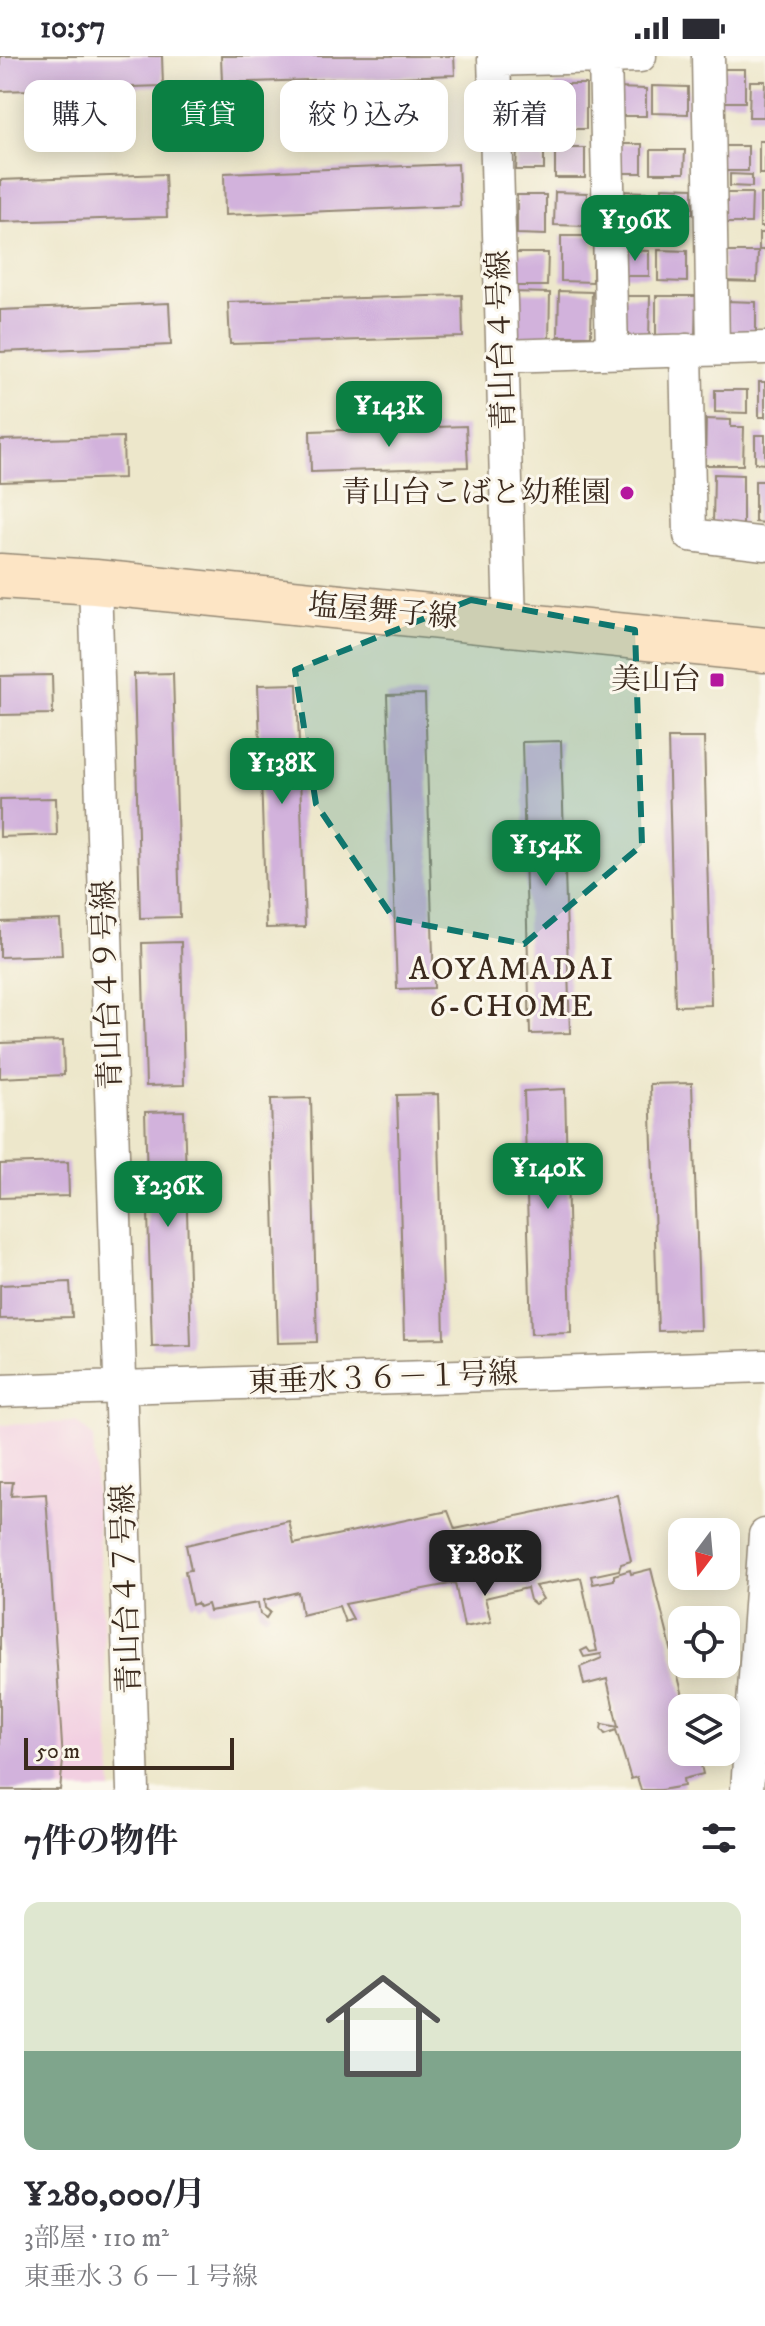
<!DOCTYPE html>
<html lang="ja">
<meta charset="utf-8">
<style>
body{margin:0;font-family:"IM FELL DW Pica","Noto Serif JP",serif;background:#f2f2f3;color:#2b2b33;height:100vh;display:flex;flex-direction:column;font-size:30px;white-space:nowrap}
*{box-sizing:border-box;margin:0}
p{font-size:26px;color:#7c7c81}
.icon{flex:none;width:44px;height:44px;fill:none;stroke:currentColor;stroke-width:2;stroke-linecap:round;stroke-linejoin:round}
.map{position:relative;height:1734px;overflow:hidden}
.side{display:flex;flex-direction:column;background:#fff;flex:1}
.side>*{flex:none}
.banner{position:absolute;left:24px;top:24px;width:718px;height:72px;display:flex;gap:16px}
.needle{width:52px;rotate:196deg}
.buttons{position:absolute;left:668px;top:1462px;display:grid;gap:16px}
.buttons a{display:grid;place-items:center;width:72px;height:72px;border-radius:16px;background:#fff;box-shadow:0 4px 20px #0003;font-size:40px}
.scale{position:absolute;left:24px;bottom:20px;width:210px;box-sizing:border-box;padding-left:8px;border:4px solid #3b2a1e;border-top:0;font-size:22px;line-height:28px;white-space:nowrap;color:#3b2a1e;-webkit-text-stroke:6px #fbf7ec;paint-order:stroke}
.price{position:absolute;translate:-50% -68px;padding:0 18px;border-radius:16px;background:#0b8043;color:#fff;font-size:26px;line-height:52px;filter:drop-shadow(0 2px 4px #0008)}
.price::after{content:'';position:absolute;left:50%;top:48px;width:24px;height:18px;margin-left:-12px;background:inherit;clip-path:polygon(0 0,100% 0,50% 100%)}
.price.current{background:#222;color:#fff}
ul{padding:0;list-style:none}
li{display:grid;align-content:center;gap:16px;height:424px;padding:0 24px}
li+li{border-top:2px solid #e1e1e2}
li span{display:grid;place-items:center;height:248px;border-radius:16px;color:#555}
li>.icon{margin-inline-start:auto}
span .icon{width:144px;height:144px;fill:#fffc;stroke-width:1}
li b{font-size:34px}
h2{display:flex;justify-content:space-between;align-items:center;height:96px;padding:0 24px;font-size:34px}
.chip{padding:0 28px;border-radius:16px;background:#fff;box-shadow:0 4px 20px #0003;font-size:28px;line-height:72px}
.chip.current{background:#0b8043;color:#fff}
.status{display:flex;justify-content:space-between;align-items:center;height:56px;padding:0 40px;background:#fff;direction:ltr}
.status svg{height:22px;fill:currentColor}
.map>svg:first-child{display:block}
.built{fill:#f2cfe1}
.building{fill:#d2b2dc}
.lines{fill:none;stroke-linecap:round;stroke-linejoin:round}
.street-casing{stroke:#948874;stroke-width:35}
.secondary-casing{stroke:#948874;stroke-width:47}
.street{stroke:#fff;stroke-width:32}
.secondary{stroke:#fde5c5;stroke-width:44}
.marked{fill:#0f766e;fill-opacity:0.2;stroke:#0f766e;stroke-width:6;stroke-dasharray:16 10;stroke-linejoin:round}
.poi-dot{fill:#b5179e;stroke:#fbf7ec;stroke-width:3}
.labels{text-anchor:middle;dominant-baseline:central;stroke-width:6;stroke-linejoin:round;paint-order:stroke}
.street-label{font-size:30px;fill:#3b2a1e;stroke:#fbf7ec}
.poi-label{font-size:30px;fill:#3b2a1e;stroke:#fbf7ec;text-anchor:end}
.neighbourhood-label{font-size:32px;letter-spacing:2px;fill:#3b2a1e;stroke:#fbf7ec}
</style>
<div class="status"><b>10:57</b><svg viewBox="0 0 49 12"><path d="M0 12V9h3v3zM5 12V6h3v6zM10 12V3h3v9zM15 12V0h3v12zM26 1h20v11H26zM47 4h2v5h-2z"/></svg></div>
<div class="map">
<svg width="765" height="1734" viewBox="0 0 765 1734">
<rect width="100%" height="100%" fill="#fbf7ec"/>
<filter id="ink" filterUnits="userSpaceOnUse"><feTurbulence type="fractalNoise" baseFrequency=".0125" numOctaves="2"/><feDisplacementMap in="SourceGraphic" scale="16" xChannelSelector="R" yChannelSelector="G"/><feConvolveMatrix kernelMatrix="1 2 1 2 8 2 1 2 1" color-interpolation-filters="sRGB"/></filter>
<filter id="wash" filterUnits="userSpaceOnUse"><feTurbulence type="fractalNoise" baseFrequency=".006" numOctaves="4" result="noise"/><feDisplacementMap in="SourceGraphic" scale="32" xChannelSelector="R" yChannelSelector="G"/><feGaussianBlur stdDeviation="1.8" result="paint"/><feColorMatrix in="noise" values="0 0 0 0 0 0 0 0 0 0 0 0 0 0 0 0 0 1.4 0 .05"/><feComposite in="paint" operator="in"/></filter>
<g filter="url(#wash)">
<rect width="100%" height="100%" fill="#ede7cb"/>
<path class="built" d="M76,1366l17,15 19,353h-112v-365z"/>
<g id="blocks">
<path class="building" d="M0,0h162l1,30 -163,5z
M221,0h233l1,19 -233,8z
M717,13h28v33h-28z
M750,25h15l-1,36h-15z
M555,28h31v45h-31z
M652,30l36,1v27l-36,-1z
M615,32l31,1v27h-32z
M509,36l43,1v43h-44z
M759,85h6v33h-6z
M616,88h26v29h-26z
M717,90h31v25h-31z
M555,92h30v30h-30z
M517,93h27v21h-28z
M651,94h34l-1,23h-33z
M458,108l2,42 -235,9 -1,-42z
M165,118l2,43 -167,5v-42z
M730,118l22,1v12l-22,-1z
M662,131l31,1v26h-32z
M618,135l29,1v38h-29z
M555,136l32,1v33l-33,-1z
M720,137h32l-1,30h-31z
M760,138h5v33h-5z
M517,139h29v40l-29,-1z
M759,177h6v17h-6z
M561,180h32v46l-32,-1z
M622,194l27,1v25h-28z
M658,194l29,1v31l-29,-1z
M723,196h35l-1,30 -34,-1z
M512,197h36l-1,33h-35z
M559,235l33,1 -1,44h-33z
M511,236l39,1 -1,48 -38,-1z
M462,239l1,42 -233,7 -2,-42z
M618,240h32l-1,43h-32z
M656,240h40l-1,39h-39z
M725,245l31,1v31h-31z
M169,247l2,42 -171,7v-42z
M759,326h6v35h-6z
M715,334h32v23l-32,-1z
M706,363l25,1v7h13l-1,38h-38z
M466,370l2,41 -157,5 -1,-41z
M755,379h10v29l-10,-1z
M123,381l1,41 -124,4v-42z
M714,418l29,1v50h-30z
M755,425h10v42l-10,-1z
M173,617l7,244 -40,1 -6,-244z
M52,619l1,39 -53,1v-39z
M297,628l8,243 -39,1 -8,-243z
M425,638l9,294 -37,1 -10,-294z
M668,682h36l7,267 -36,1z
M561,685l9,292 -40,1 -8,-292z
M56,742l1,37 -57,2v-38z
M60,864l2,35 -62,2v-35z
M181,886l3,143 -38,1 -4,-143z
M63,985l1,34 -64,3v-35z
M692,1027l8,247 -42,1 -8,-247z
M565,1033l6,244 -40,1 -7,-243z
M438,1038l6,244 -40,1 -7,-244z
M311,1042l6,244 -39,1 -7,-244z
M184,1055l7,235 -39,1 -7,-235z
M68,1106l1,34 -69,2v-34z
M70,1226l2,35 -72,2v-34z
M0,1426h13l-2,14 35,-2 17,267 -3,29h-60z
M617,1439l14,66 -10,3 -2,6 -28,6 2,8 21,-4v-5l16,-5 1,4 20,-5 35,139h-4v44h16l5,22 -20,5 1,7 -23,4h-20l-4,-13 -6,2 -15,-49 -11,4 -4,-5 1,-5 16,3 -11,-48 -23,6 -4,-18 22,-9 -1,-4 -17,3 -3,-6 6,-3 3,4 7,-1 -16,-73 -46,8 8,13 -8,5 -5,-4 -3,-12 -42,10 6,24 -27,5 -9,-44 -110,21 8,15 -8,3 -6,-16 -37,9 -4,-23 -34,8 1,8 5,4 -4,6 -6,-4 -2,-11 -49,8 -2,-7 -8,3 -2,-4 -5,2 -7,-34 6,-1 -5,-25 103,-24 5,23 154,-33 7,18z"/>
</g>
</g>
<g filter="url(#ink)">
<use href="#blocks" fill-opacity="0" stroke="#948874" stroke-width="2"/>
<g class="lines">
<defs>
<path id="street" d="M494,0l16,568
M708,0l5,293
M605,1l7,295
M494,4l146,-4
M686,294l4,185 75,9
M503,300l262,-8
M95,526l38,1208
M0,1335l765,-25
M747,1734l18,-255"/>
<path id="secondary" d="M0,520l95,6 670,68"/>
</defs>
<use href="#street" class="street-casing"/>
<use href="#secondary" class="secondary-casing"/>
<use href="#street" class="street"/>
<use href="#secondary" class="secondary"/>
</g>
</g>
<path class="marked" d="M471,544l164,30 7,215 -118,99 -130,-25 -78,-115 -21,-134z"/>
<g class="poi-dot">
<circle cx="627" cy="437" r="8"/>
<rect x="709" y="616" width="16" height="16" rx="4"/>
</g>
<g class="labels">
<g class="street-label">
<text transform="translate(502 284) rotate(-92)">青山台４号線</text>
<text transform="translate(383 556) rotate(5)">塩屋舞子線</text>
<text transform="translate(108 929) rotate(-92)">青山台４９号線</text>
<text transform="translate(383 1323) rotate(-2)">東垂水３６－１号線</text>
<text transform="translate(127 1533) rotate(-92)">青山台４７号線</text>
</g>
<g class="poi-label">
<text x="611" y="437">青山台こばと幼稚園</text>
<text x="701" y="624">美山台</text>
</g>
<g class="neighbourhood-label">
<text x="512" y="914">AOYAMADAI<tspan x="512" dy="37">6-CHOME</tspan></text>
</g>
</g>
</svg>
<div class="buttons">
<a><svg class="needle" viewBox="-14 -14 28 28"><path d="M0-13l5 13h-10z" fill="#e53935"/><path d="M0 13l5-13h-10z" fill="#7c7c81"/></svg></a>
<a><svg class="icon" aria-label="locate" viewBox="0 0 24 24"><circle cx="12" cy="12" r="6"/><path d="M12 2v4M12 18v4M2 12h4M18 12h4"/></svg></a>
<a><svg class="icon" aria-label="layers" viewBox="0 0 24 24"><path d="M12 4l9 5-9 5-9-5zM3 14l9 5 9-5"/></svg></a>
</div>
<div class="scale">50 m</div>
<b class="price" style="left:635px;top:207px">¥196K</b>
<b class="price" style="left:389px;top:393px">¥143K</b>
<b class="price" style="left:282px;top:750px">¥138K</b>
<b class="price" style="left:546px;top:832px">¥154K</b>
<b class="price" style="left:548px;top:1155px">¥140K</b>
<b class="price" style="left:168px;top:1173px">¥236K</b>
<b class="price current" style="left:485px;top:1542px">¥280K</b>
<div class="banner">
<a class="chip">購入</a>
<a class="chip current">賃貸</a>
<a class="chip">絞り込み</a>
<a class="chip">新着</a>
</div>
</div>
<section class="side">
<h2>7件の物件<svg class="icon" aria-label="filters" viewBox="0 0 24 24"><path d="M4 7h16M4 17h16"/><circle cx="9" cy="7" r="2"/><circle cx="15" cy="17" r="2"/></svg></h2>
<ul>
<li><span style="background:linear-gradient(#dfe7d0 60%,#7fa58c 0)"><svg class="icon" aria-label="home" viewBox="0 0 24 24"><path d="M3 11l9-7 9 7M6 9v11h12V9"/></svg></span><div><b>¥280,000/月</b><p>3部屋 · 110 m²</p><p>東垂水３６－１号線</p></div></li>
</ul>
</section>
